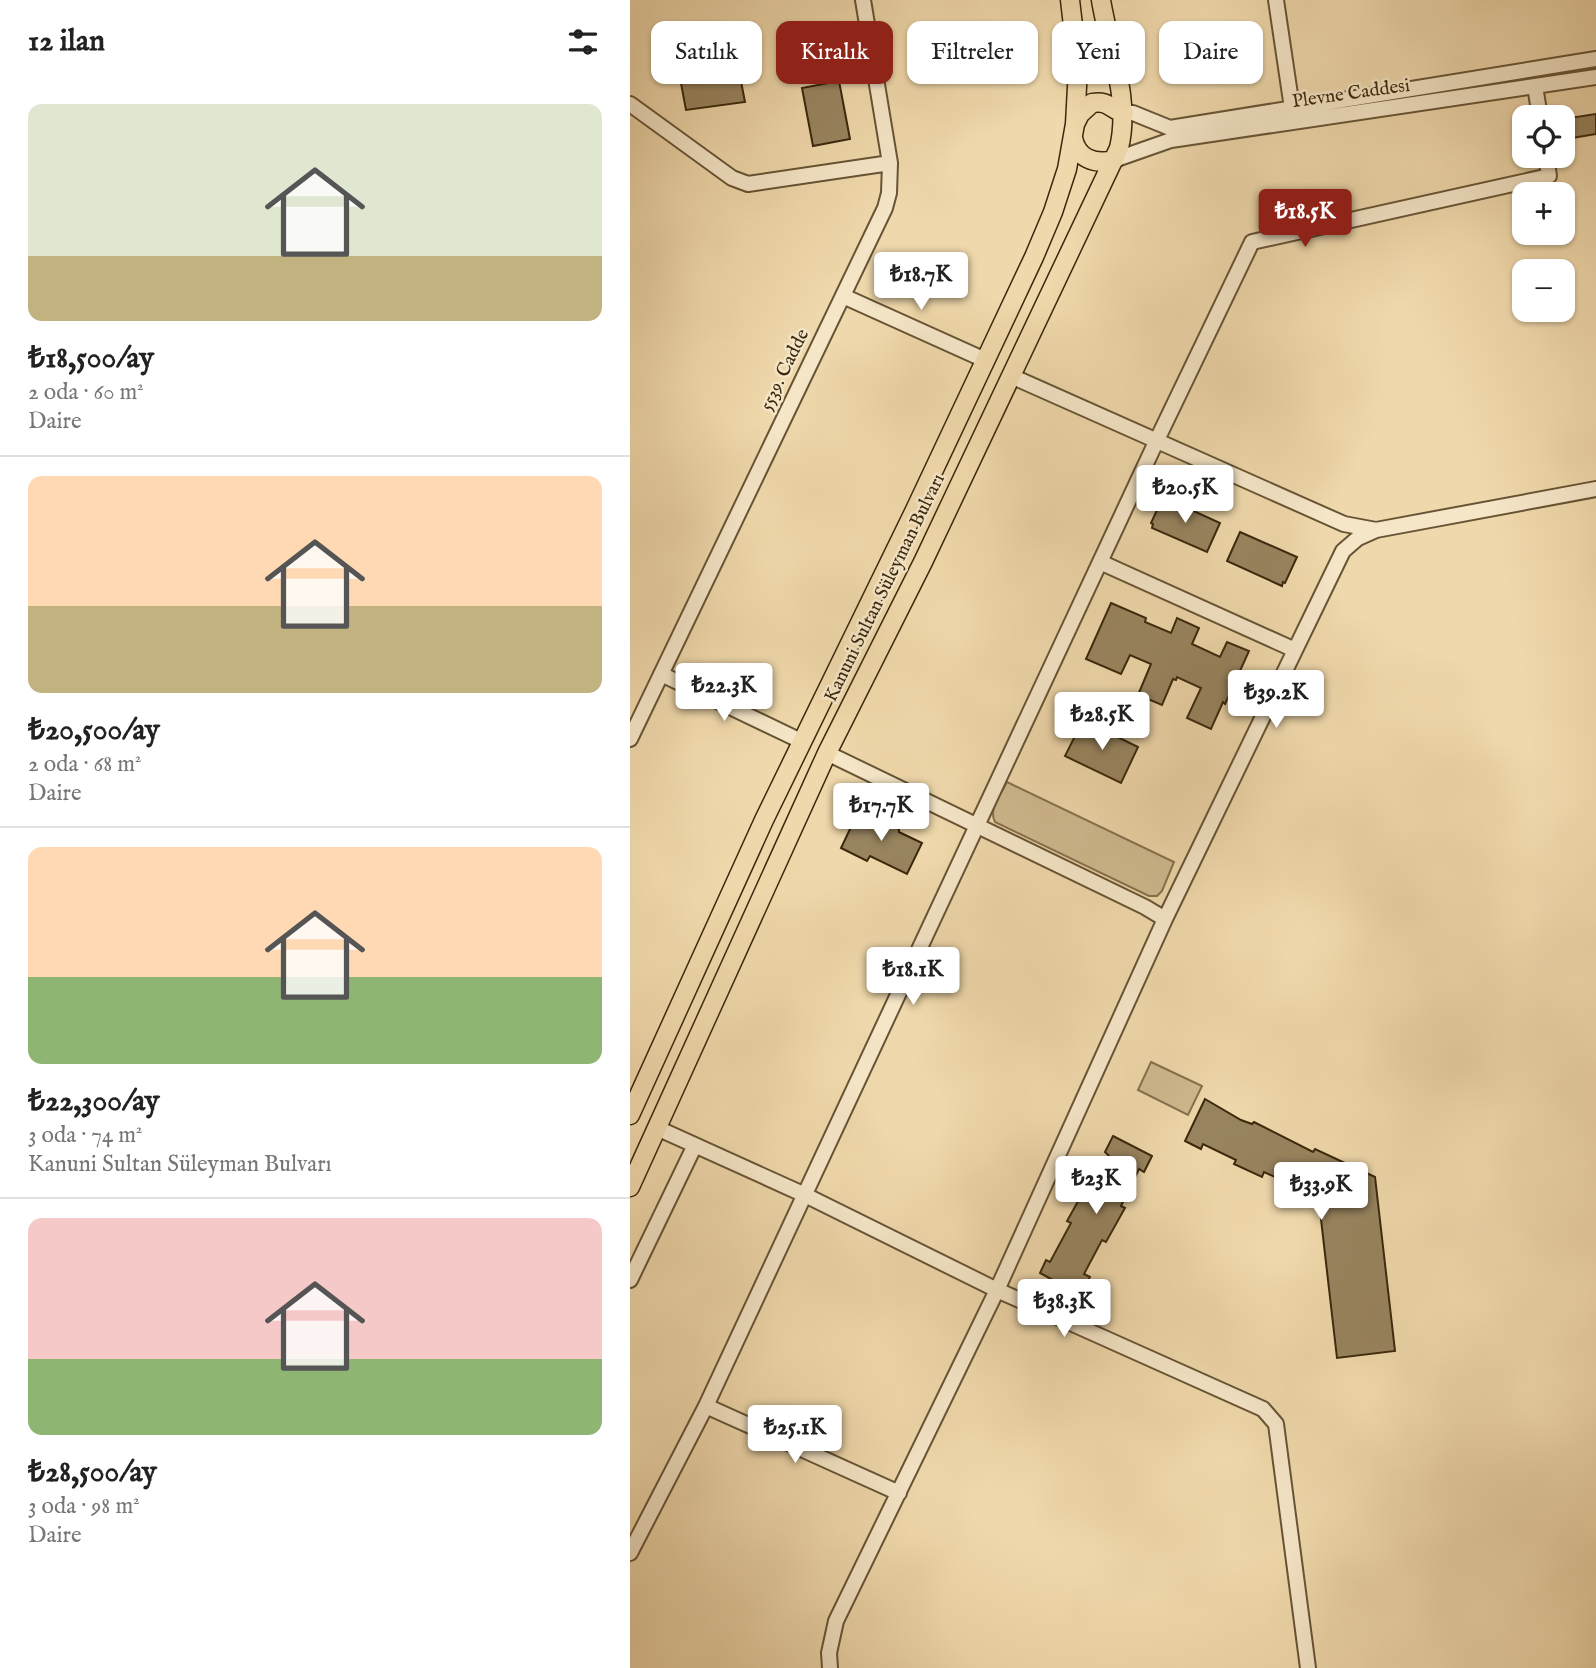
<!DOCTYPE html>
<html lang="tr">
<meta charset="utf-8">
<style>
body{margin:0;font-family:"IM FELL English",serif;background:#f6f6f6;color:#222;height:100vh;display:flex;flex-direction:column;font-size:26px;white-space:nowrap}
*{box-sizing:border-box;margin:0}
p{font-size:23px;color:#767676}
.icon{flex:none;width:38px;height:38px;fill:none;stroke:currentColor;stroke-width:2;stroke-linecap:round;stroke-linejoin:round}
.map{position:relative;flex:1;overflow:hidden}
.sheet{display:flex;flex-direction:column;background:#fff;width:630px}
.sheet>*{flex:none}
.hud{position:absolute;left:21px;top:21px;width:665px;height:63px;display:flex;gap:14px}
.fabs{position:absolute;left:882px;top:105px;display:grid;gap:14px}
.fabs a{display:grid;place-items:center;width:63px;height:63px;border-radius:14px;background:#fff;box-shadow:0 2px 5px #0004;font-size:35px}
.price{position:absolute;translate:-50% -60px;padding:0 16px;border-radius:7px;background:#fff;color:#222;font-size:23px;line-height:46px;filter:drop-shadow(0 2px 4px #0008)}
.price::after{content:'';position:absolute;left:50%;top:42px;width:21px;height:16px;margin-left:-10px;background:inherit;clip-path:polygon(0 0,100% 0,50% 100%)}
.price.current{background:#8f2418;color:#fff}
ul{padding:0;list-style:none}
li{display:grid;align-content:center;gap:14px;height:371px;padding:0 28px}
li+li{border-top:2px solid #e0e0e0}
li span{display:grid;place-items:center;height:217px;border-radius:14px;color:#555}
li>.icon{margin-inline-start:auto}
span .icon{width:126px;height:126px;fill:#fffc;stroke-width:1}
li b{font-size:30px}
h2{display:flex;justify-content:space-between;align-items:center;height:84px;padding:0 28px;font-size:30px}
.pill{padding:0 24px;border-radius:14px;background:#fff;box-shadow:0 2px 5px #0004;font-size:24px;line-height:63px}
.pill.current{background:#8f2418;color:#fff}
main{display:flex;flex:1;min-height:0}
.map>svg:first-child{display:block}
.green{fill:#d0ba90;stroke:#85714e;stroke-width:2}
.building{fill:#98845f;stroke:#3a280c;stroke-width:2}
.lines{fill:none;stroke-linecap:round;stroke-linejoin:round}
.minor-casing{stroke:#675434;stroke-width:18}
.major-casing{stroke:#3a280c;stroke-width:21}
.minor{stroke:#f5e6c8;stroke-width:14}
.major{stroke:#efd8ab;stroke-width:18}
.labels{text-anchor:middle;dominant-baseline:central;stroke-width:5;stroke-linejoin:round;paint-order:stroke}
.street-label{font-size:19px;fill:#3a280c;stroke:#f5e6c8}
</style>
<main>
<section class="sheet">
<h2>12 ilan<svg class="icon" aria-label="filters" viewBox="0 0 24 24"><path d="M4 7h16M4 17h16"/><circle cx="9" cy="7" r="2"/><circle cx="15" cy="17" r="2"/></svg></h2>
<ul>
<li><span style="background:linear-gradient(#dfe7d0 70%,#c2b280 0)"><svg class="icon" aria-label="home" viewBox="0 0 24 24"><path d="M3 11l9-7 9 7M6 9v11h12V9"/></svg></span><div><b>₺18,500/ay</b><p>2 oda · 60 m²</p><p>Daire</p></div></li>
<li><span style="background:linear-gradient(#ffd9b3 60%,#c2b280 0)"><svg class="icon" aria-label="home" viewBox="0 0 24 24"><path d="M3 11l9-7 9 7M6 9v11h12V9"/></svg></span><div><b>₺20,500/ay</b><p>2 oda · 68 m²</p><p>Daire</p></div></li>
<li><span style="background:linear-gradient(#ffd9b3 60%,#8fb573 0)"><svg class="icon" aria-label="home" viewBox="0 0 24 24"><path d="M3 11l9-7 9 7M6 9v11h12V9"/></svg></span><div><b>₺22,300/ay</b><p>3 oda · 74 m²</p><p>Kanuni Sultan Süleyman Bulvarı</p></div></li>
<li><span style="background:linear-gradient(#f6c9c9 65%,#8fb573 0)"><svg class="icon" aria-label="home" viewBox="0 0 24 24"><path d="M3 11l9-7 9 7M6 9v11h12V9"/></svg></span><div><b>₺28,500/ay</b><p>3 oda · 98 m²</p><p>Daire</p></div></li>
</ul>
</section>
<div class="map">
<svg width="966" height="1668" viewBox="0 0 966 1668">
<rect width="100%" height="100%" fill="#efd8ab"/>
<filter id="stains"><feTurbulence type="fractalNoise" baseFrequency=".00286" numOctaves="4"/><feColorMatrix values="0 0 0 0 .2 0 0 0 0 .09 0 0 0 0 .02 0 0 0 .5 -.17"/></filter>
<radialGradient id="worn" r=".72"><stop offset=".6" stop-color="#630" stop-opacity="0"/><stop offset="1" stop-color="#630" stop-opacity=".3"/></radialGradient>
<path class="green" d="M377,782l167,80 -12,29 -5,5h-8l-154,-74c-7,-13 6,-28 12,-40z
M521,1062l51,24 -14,29 -50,-25z"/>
<path class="building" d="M109,71l6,31 -59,8 -6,-32z
M209,81l11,58 -37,7 -11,-58z
M966,114v20l-30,5 -3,-20z
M533,497l57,26 -13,29 -55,-24 1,-4 -2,-1z
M610,532l57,25 -12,26 -2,-1 -1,4 -55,-25z
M481,603l35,15 -1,4 26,11 6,-15 22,10 -7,16 28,13 7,-15 22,9 -24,53 -2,-2 -12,27 -24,-11 14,-30 -24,-11 -1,3 -3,-1 -11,26 -24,-10 13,-31 -21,-9 -9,19 -35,-15z
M453,720l55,27 -17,36 -56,-27z
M229,810l40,19v3l23,11 -15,31 -37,-18 -3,5 -26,-13z
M575,1099l36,21 11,4 2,-2 59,30 2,-3 60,28 20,174 -58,7 -18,-156 -25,-11 3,-4 -33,-15 -2,5 -28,-13 2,-4 -33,-16 -2,5 -16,-8z
M483,1136l39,20 -8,16 -5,-3 -18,37 4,2 -19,34 -4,-2 -18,34 6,3 -10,18 -40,-22 6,-13 4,2 21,-39 -4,-2 19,-34 4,3 11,-19 8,-15 -4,-4z"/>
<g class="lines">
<defs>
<path id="minor" d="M646,0l16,108
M905,86l5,31
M0,104l102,74 16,6 142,-21
M494,113h9l37,15 426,-69
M484,160l57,-20 425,-63
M213,296l142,64
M381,376l333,148 32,6 220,-41
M470,562l195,88
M31,674l140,67
M0,739l255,-531 4,-15 1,-30 -27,-163
M197,753l318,154 20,12
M27,1128l148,67 192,95 266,119 13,15 32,244
M0,1280l65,-135
M76,1406l193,87
M0,1553l76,-147 450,-964 96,-200 297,-66 -3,-20
M200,1668l-1,-15 7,-32 161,-331 168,-371 178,-368 15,-13 18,-8"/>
<path id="major" d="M445,124l5,-10 12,-11c18,-3 18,7 32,10
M443,138c4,20 21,27 41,22
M0,1115l134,-295 150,-308 120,-255 19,-45 14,-43 8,-45 3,-56 -8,-68
M0,1187l197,-434 96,-191 196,-414c12,-51 -10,-98 -18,-148"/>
</defs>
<use href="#minor" class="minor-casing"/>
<use href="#major" class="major-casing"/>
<use href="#minor" class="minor"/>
<use href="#major" class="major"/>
</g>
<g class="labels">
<g class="street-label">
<text transform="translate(721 94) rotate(-8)">Plevne Caddesi</text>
<text transform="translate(155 370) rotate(-64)">5539. Cadde</text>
<text transform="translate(255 588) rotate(-64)">Kanuni Sultan Süleyman Bulvarı</text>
</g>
</g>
<rect width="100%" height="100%" filter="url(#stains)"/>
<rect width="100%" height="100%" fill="url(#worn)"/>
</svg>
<div class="fabs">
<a><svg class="icon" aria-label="locate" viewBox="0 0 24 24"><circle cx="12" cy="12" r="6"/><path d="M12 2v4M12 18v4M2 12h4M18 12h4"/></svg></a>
<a>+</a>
<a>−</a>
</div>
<b class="price current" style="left:675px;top:249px">₺18.5K</b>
<b class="price" style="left:291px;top:312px">₺18.7K</b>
<b class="price" style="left:555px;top:525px">₺20.5K</b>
<b class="price" style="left:94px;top:723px">₺22.3K</b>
<b class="price" style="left:646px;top:730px">₺39.2K</b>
<b class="price" style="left:472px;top:752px">₺28.5K</b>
<b class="price" style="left:251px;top:843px">₺17.7K</b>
<b class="price" style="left:283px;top:1007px">₺18.1K</b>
<b class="price" style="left:466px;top:1216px">₺23K</b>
<b class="price" style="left:691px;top:1222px">₺33.9K</b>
<b class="price" style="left:434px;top:1339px">₺38.3K</b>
<b class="price" style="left:165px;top:1465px">₺25.1K</b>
<div class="hud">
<a class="pill">Satılık</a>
<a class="pill current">Kiralık</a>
<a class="pill">Filtreler</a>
<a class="pill">Yeni</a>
<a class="pill">Daire</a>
</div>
</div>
</main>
